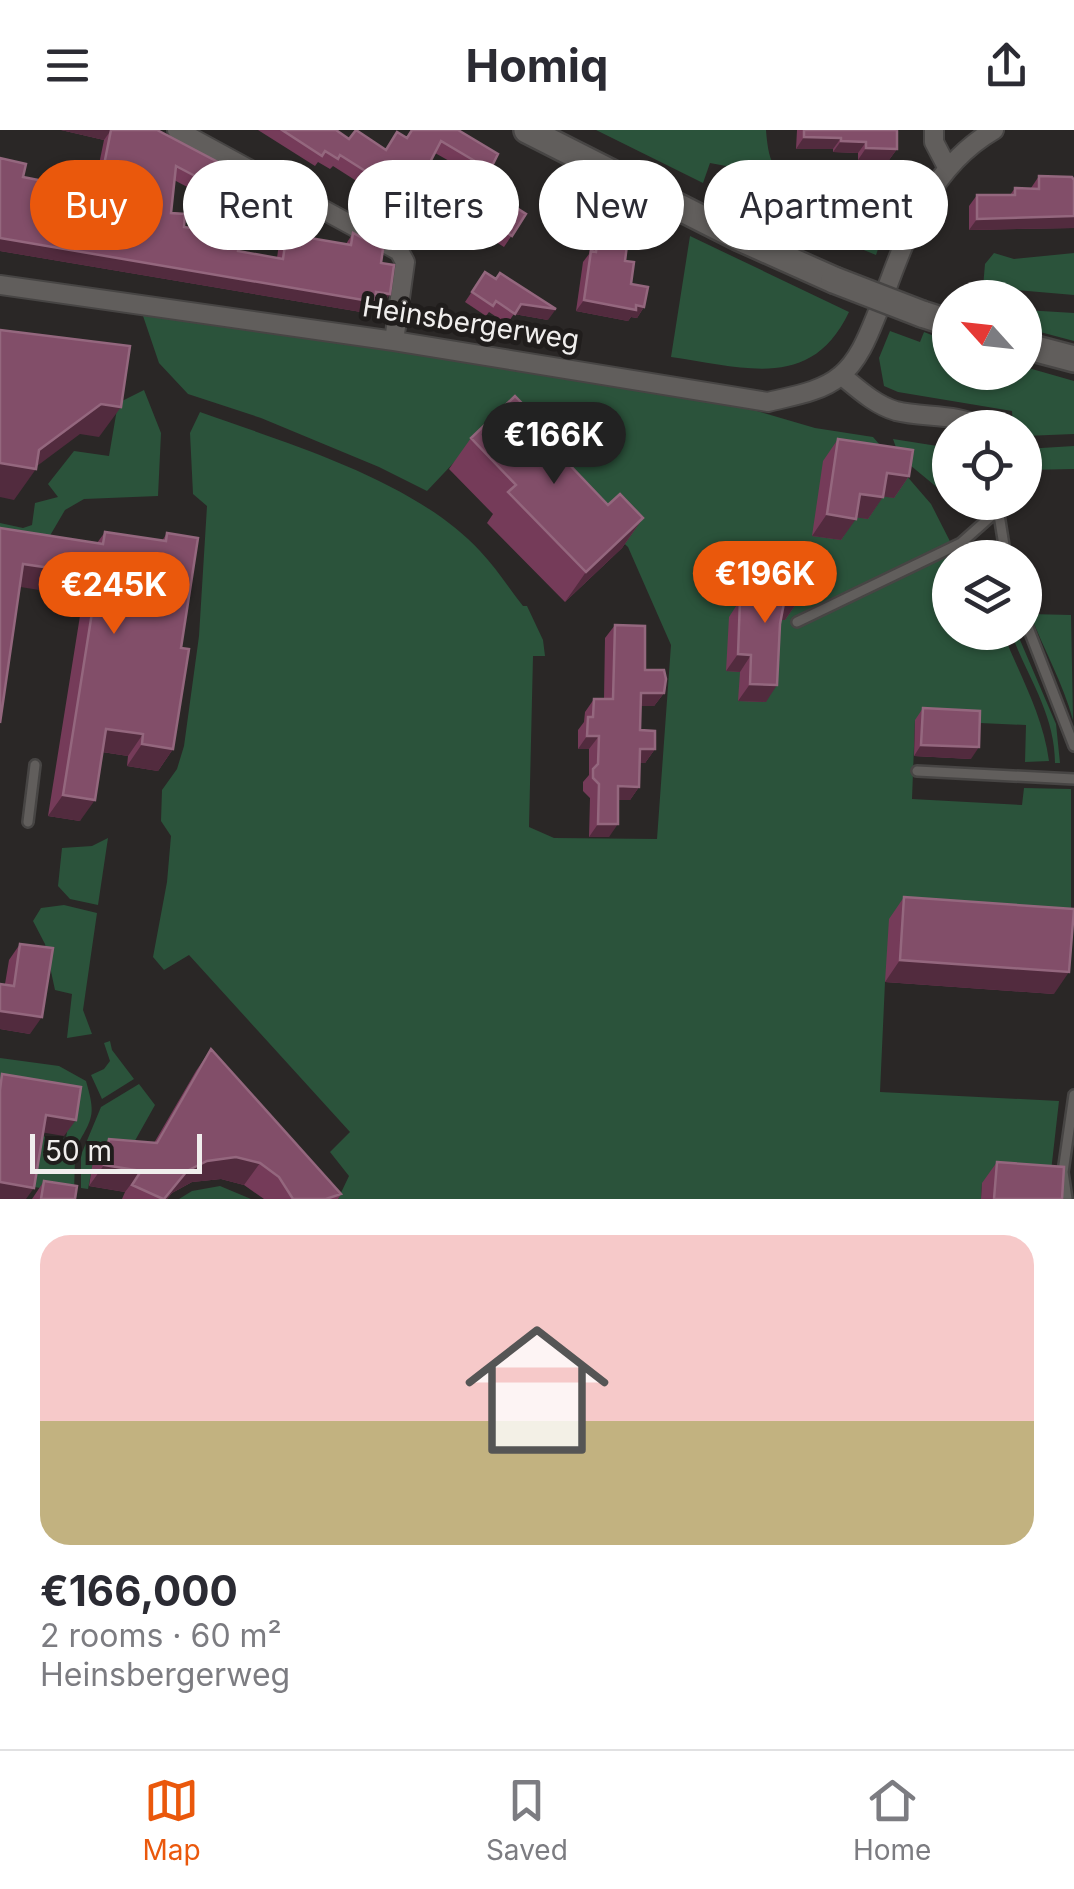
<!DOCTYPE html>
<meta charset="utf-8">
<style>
body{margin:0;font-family:Inter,sans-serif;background:#f2f2f3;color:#2b2b33;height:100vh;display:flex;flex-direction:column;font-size:38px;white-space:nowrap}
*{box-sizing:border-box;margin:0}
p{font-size:32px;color:#7c7c81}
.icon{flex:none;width:55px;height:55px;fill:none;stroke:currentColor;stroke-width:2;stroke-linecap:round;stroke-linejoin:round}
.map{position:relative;height:1069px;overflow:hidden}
.details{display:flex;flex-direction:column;background:#fff;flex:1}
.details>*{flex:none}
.banner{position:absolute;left:30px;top:30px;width:1015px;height:90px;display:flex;gap:20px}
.needle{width:65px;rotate:297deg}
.fabs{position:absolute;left:932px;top:150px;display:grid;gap:20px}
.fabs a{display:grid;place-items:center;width:110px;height:110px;border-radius:50%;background:#fff;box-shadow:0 2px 8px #0004;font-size:50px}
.scale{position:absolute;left:30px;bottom:25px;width:172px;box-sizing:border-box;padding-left:10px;border:5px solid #f0eeed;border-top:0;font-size:28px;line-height:35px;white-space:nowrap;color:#f0eeed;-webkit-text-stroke:8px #201d1c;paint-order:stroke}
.price{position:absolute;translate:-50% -85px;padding:0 22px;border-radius:35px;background:#ea580c;color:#fff;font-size:32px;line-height:65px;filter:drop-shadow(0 2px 5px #0008)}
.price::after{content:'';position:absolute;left:50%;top:60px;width:30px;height:22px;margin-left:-15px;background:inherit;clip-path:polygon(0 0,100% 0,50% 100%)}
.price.active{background:#222;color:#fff}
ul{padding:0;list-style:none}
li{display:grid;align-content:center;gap:20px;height:530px;padding:0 40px}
li span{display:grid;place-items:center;height:310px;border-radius:30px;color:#555}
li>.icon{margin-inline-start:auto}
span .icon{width:180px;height:180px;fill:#fffc;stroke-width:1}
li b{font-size:42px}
.pill{padding:0 35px;border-radius:45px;background:#fff;box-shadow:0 2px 8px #0004;font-size:35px;line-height:90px}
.pill.active{background:#ea580c;color:#fff}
header{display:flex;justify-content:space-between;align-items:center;height:130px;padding:0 40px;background:#fff;font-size:45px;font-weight:700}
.tabs{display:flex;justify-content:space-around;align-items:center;height:140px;border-top:2px solid #e1e1e2;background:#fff;font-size:28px;color:#7c7c81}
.tabs a{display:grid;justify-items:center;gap:5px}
.tabs .active{color:#ea580c}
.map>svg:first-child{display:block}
.green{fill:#2b533b}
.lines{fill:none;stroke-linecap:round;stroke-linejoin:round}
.lane-casing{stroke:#474544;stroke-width:14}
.street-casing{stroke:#474544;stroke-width:22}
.secondary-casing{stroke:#474544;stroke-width:30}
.lane{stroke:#615e5c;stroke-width:9}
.street{stroke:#615e5c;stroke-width:18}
.secondary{stroke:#615e5c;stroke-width:25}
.secondary-bridge-casing{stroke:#474544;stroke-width:30;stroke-linecap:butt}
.secondary-bridge{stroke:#615e5c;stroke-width:25}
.wall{fill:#753b59;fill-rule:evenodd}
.shaded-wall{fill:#522b3e}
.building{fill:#824e69;stroke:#94677e;stroke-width:2.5;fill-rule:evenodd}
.labels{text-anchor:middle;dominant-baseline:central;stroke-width:10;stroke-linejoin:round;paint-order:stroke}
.street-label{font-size:28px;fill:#f0eeed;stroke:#201d1c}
</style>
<header><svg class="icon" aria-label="menu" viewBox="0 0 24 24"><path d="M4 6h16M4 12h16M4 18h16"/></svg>Homiq<svg class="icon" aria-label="share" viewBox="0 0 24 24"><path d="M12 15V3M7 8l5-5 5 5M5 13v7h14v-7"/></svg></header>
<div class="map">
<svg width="1074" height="1069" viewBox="0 0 1074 1069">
<rect width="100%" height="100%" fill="#2a2726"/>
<path class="green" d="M596,0h170c3,39 9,43 44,58l-13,35 -73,-32 2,-25 -16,-3 -7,20z
M815,67l71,29 -10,29 -73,-30z
M690,106l159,76c-38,80 -105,55 -178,45z
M994,123l20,6 60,-6v42l-91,-8 2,-23z
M1025,180l49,3v28l-49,-13z
M142,183l282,37 333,61 58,17 58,9 58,67 27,53 -8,1v74l53,1c17,43 40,82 46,128l-24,1 1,-37 -111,-5 -3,79 110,6 2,-17 47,1v135l-186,58 -5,110 179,9 -10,88 -67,-6 -1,16h-643l11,-23 -19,-24 20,-20 -161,-177 -25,15 -11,-13 14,-75 4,-46 -10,-15 1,-31 15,-21 7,-23 15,-110 8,-130 -14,-12 -3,-61 10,-21c89,32 214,68 280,139 16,17 29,37 43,55h4l16,34 2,16h-12l-4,171 25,11 103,1 14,-194 -43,-98 -135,-126 -66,70 -48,-24 -118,-49 -73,-24 -29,-31z
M890,201l30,11 4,-10 26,10v30h75v-5l49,14v53l-49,2v-8l-12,-1 -1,-16 -114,-19 -14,-6 -5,-28z
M144,260l17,43 -3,63 -74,3 -19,11 -17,29 -48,-1v-15l23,5 9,-3 3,-22 23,-6 -10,-13 26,-33 35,5 9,-53z
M893,309l57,9v50l-51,-42z
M1074,316v23l-49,1v-21z
M1030,484l41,1 2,105c-10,-37 -29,-70 -43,-106z
M1011,503h6l39,91 4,39h-5c0,-49 -28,-87 -44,-130z
M108,708l-10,67 -28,-6 -12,-13 4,-38 30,-2z
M64,775l33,8 -14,97 9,24 -25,4 5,-44 -17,-4 -10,-46 -12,-23 8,-13z
M110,911l2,9 22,29 -32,20 -11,-24 13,-6 6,-8 -6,-18z
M0,928l59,8 27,15c10,35 7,36 -11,68l-16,-2v-8l7,-1 6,-36 -72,-13z
M139,954l16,21 -32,57 -29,-4 -6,31 -7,-1v-33l20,-48z
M36,1005l16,3 -2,15 25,4 -1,37 -45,-8z
M220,1056l31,13h-72l13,-8z"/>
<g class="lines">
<defs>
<path id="lane" d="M997,372l9,56
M1025,490l49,126
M797,492l164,-79 36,-32
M917,641l157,8
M28,692l7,-57
M1067,1069l-4,-27 11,-77"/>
<path id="street" d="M177,0l222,121 6,11 -11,79
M934,0v12l13,25
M0,155l394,56 374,61c24,-6 53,-10 72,-26 20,-16 30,-45 39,-67 26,-69 48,-140 115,-179
M841,245c16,13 34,30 55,36 28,7 61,2 87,17"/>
<path id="secondary" d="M527,0l213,108 94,42
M922,184l28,9
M1025,216l49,13"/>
</defs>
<use href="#lane" class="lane-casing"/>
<use href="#street" class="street-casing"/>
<use href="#secondary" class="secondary-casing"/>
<use href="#lane" class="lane"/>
<use href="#street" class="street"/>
<use href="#secondary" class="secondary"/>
<defs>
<path id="secondary-bridge" d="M834,150l88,34"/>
</defs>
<use href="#secondary-bridge" class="secondary-bridge-casing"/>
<use href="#secondary-bridge" class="secondary-bridge"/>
</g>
<path class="wall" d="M61,0h96l129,78 24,30 36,6 7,-11 28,30 9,31 -8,11 -9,-1 -6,9 -367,-62v-93l23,19 46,9 8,-10 19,3 8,-39zM174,50l106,56 -3,22 -39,-7 -14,-35 -9,16 -31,-5 -13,-14z
M258,0h78l13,9 37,10 20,-11 5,-8h47l32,40 -7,10 -48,-27 -11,21 30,19 -24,35 -97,-62 -3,3 -12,-7 -3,4z
M797,0h100v19l-8,11h-31v-7l-25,-1v-3h-37z
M1039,46l35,4v48l-105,2v-24l8,-11h33l5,-7h16z
M470,48l56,36 -22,33 -19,-12 -3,4 -34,-22z
M603,69l22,62 6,23 13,23 -7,11 -6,-1 -3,4 -52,-10 7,-49 6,-8 6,-43z
M485,142l63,48 -34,-6 -7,10 -18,-12 -3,4 -21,-14z
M471,308l75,2 62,65 35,13 -21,30 -57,54 -78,-79 6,-9 -44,-45z
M838,309l71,37 -15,22 -11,-2 -15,23 -12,-2 -15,23 -29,-4 11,-75z
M0,398l97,15 8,-11 57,9 5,-8 14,115 -8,101 -15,22 -31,-5 1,-10 -26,-4 -22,69 -32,-5 35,-219z
M765,443l31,31 -11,16h-4l-15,82 -28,-1 2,-29 -14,-1 3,-54 11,-17 5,1z
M615,495l30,45 19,23 -10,13h-14v24l15,19 -10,14h-6v24l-9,13h-12l-9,37h-20l1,-39 -7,-7v-9l6,-7v-26h-11v-19l6,-8 1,-10 9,-13h10l1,-61z
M923,578l48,51 -57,-3 1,-36z
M904,767l150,97 -169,-12 4,-63z
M20,814l10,90 -30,-5v-45h5l4,-24z
M211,919l130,145 -3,5h-74l-20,-14 -23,-6 -29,3 -20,11 -5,6h-45l3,-7 -36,-6 4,-25 16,-22 45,4 42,-72z
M997,1032l65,37h-81l1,-16z
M44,1051l31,18h-43z"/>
<path class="shaded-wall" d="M61,0h50l-7,10z
M804,7l37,1 -8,11h-37z
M841,11l25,1 -8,11 -25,-1z
M866,18l31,1 -8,11h-31z
M1074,86v12l-105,2 8,-11z
M0,108l376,54 14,2 -8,11 -9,-1 -6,9 -367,-62z
M584,170l52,5 8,2 -7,11 -6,-1 -3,4 -52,-10z
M521,174l35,5 -8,11 -34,-6z
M101,274l20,3 -22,30 -19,-3 -47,35h3l-22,31 -14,-3v-34l39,-13z
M887,343l22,3 -15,22 -23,-3z
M860,364l23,3 -15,22 -23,-3z
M827,384l29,5 -15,21 -29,-4z
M643,388l-21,30 -57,54 21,-30z
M23,434l75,11 -15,22 -75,-12z
M784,473l12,1 -11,16h-12z
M738,524l13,1 -11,17 -14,-1z
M750,554l27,1 -11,17 -28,-1z
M641,563h23l-10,13h-23z
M106,599l37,5 -15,22 -38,-6z
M587,606h12l-10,13h-11z
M142,614l31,5 -15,22 -31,-5z
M921,615l58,2 -8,12 -57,-3z
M640,619h15l-10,14h-15z
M618,656l21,1 -9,13h-21z
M63,665l32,5 -15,21 -32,-5z
M598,694h20l-9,13h-20z
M900,830l169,12 -15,22 -169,-12z
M0,881l42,6 -12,17 -30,-5z
M46,985l30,5 -12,16 -30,-5z
M236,1027l24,6 -16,22 -23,-6 -29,3 -20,11 -5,6h-3l23,-28 20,-10z
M104,1035l37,6 -16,21 -36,-6z
M0,1052l34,6 -8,11h-26z"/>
<path class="building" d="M111,0h46l133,70 -4,8 28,4 -4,26 41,7 2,-12 30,16 -2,14 13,2 -4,29 -14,-2 -1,10 -375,-64v-80l26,6 -3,13 51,10 3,-11 24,4zM176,36l112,59 -5,34 -45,-8 5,-33 -19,-2 -2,12 -4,-1 -1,5 -33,-5 1,-13 -14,-1z
M282,0h54l13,9 7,-9 30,20 11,-18 10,6 5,-8h46l40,24 -8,16 -49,-29 -17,33 30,19 -16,24 -98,-62 -2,4 -13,-8 -3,5z
M804,0h93v19l-31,-1v-6l-25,-1v-3l-37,-1z
M1039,46l33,1 2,3v36l-97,3v-24h38v-7l24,1z
M470,48l56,36 -14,22 -19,-12 -3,4 -34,-22z
M603,69l28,14 -6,48 9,1 -3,22 17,3 -4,20 -8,-2v5l-52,-10 7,-49 5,1z
M485,142l11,7 4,-6 56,36 -35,-5 -6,10 -19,-13 -3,5 -21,-14z
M0,200l130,16 -9,61 -20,-3 -62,46 -3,19 -36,-6z
M515,266l36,37 -6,6 63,66 12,-11 23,24 -57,54 -78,-80 8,-7 -45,-47z
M838,309l75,11 -4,26 -22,-3 -4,24 -23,-3 -4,25 -29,-5z
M0,398l103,16 2,-12 61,9 1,-8 31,5 -17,110 8,1 -16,100 -31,-5 1,-10 -37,-5 -11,71 -32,-5 35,-220 -75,-11 -23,159z
M765,443l33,2 -2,29 -12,-1 -4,21 -3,61 -27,-1 1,-29 -13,-1 2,-54 14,1 1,-14h9z
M615,495l30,1v44h19l2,9 -2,14h-23l-1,37 15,1v18h-15l-1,38 -21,-1v38h-20l1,-40 -6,-6v-9l5,-5 1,-28h-12l1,-19h5l1,-18h19z
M923,578l57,3 -1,36 -58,-2z
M904,767l170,12 -5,63 -169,-12z
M20,814l33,4 -11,69 -42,-6v-27l14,2z
M211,919l130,145 -15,5h-33l-14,-22 -19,-14 -24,-6 -29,4 -20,10 -23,28h-1l-31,-14 9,-14 -37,-6 5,-26 48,4z
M2,944l79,13 -5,33 -30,-5 -12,73 -34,-6v-92z
M997,1032l67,5 -2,32h-68z
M44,1051l33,5 -2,13h-34z"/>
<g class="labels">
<g class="street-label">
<text transform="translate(471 193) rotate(9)">Heinsbergerweg</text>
</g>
</g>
</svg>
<div class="fabs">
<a><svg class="needle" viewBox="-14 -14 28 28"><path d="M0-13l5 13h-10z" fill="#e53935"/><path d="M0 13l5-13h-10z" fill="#7c7c81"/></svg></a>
<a><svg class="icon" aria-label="locate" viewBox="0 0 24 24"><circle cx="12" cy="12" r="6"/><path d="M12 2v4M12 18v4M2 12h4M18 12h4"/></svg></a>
<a><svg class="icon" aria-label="layers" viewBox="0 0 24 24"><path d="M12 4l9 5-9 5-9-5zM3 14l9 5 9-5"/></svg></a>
</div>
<div class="scale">50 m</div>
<b class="price active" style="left:554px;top:357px">€166K</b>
<b class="price" style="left:765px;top:496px">€196K</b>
<b class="price" style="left:114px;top:507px">€245K</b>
<div class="banner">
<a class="pill active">Buy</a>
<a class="pill">Rent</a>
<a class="pill">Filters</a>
<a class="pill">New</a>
<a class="pill">Apartment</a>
</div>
</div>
<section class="details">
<ul>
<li><span style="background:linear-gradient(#f6c9c9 60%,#c2b280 0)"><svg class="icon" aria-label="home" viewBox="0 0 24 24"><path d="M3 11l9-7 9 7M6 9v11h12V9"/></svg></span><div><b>€166,000</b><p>2 rooms · 60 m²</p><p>Heinsbergerweg</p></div></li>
</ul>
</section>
<nav class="tabs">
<a class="active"><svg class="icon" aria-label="map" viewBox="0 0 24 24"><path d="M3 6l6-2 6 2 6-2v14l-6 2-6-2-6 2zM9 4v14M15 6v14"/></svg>Map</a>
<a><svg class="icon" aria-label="saved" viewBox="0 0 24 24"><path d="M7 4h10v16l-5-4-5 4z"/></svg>Saved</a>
<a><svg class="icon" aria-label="home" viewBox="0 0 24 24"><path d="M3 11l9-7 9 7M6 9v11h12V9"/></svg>Home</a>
</nav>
